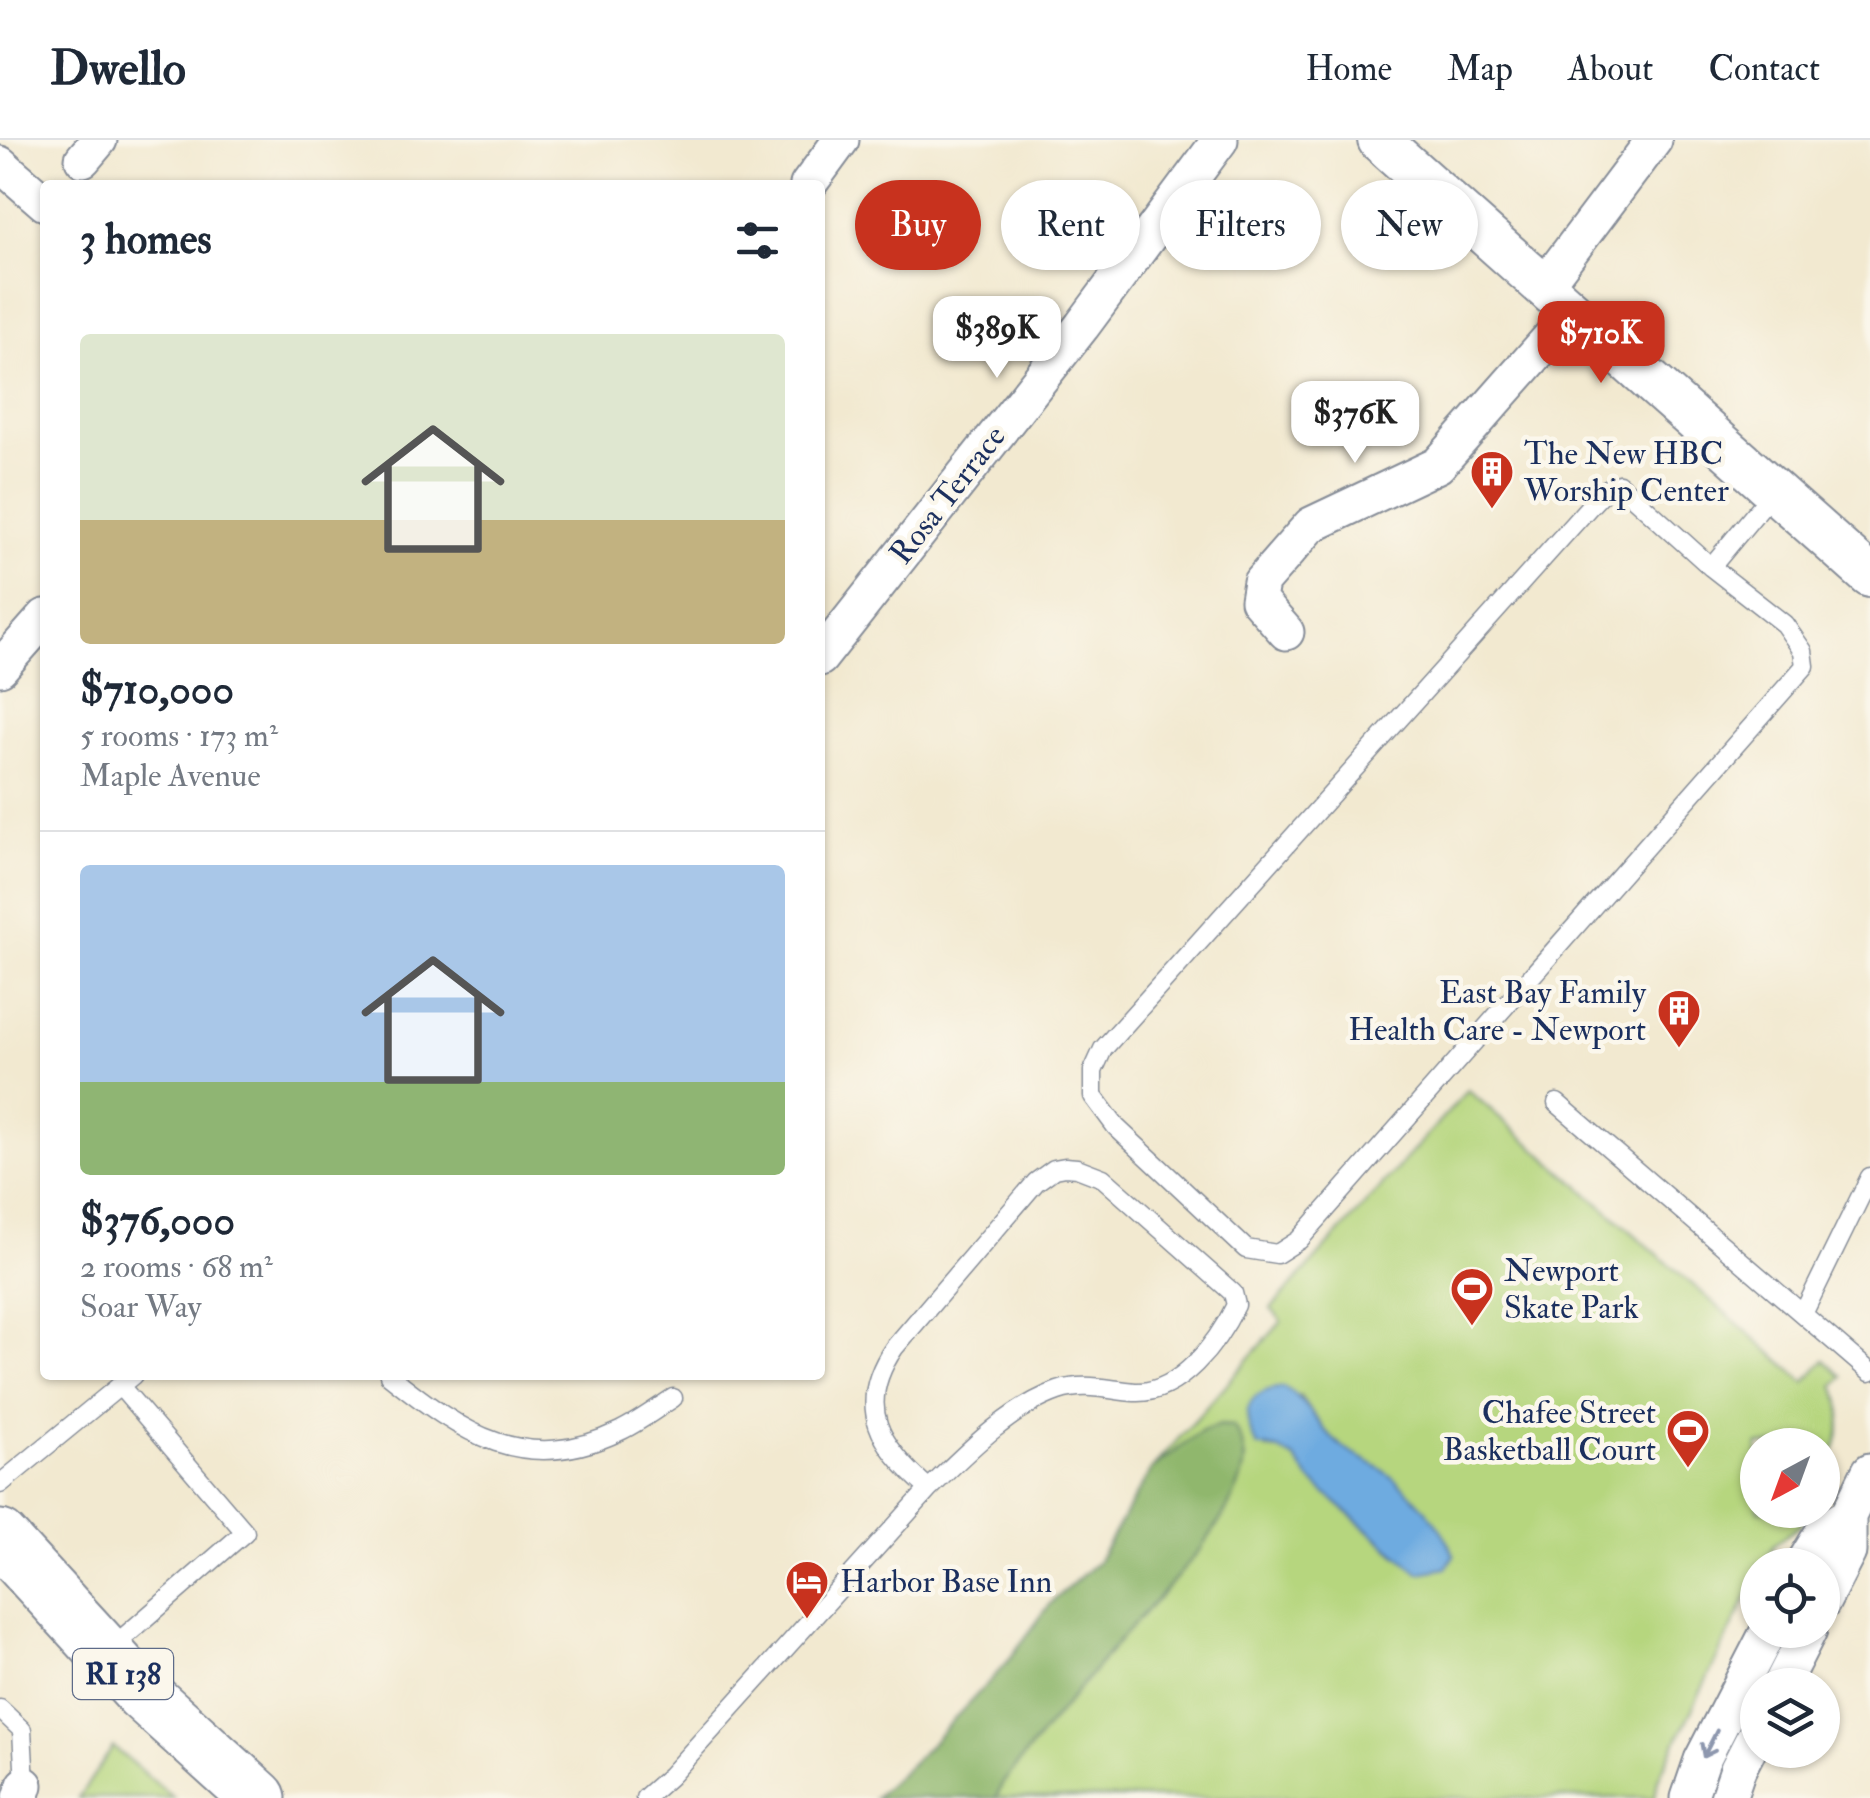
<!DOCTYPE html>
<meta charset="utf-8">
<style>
body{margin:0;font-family:"IM FELL Double Pica",serif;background:#f2f2f3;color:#1f2937;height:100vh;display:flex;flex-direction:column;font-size:38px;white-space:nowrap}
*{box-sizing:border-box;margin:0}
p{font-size:32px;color:#747a83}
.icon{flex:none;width:55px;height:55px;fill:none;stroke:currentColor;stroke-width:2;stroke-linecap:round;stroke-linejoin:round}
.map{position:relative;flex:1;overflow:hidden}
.details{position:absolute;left:40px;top:40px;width:785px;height:1200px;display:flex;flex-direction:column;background:#fff;border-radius:10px;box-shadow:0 2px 8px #0004}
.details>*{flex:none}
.guide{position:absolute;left:855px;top:40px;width:865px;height:90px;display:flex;gap:20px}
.needle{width:65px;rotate:221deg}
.buttons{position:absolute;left:1740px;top:1288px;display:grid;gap:20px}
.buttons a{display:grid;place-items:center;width:100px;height:100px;border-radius:50%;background:#fff;box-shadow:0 2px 8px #0004;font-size:50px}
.price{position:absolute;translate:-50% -85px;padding:0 22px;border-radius:20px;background:#fff;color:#222;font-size:32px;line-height:65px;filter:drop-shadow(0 2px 5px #0008)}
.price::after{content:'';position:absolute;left:50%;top:60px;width:30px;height:22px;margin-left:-15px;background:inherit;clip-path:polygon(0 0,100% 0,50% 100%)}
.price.selected{background:#c8321e;color:#fff}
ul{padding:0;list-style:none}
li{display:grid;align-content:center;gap:20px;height:530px;padding:0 40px}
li+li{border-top:2px solid #e0e1e3}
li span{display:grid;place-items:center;height:310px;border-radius:10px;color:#555}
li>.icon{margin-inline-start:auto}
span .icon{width:180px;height:180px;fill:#fffc;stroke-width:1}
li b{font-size:42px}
h2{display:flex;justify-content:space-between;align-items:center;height:120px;padding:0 40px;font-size:42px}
.chip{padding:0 35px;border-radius:45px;background:#fff;box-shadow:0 2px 8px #0004;font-size:35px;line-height:90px}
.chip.selected{background:#c8321e;color:#fff}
header{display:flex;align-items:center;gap:60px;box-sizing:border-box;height:140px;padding:0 50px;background:#fff;border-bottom:2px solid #e0e1e3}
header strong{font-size:48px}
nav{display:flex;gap:55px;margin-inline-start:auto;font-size:35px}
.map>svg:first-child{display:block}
.green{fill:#b6d67e;stroke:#68826e;stroke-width:2.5;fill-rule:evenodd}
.forest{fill:#90b76d;stroke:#567366;stroke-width:2.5}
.water{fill:#6eabe0;stroke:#446d9f;stroke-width:2.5}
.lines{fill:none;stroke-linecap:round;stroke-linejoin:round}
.service-casing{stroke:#868c97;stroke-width:21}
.minor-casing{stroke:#868c97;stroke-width:39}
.tertiary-casing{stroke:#868c97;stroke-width:46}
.trunk-casing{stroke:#868c97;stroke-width:59}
.service{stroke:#fff;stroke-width:18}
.minor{stroke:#fff;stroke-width:35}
.tertiary{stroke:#fff;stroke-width:42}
.trunk{stroke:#fff;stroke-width:55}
.oneway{stroke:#8d97ae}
.labels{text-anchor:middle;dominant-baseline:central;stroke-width:9;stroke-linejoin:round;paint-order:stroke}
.shield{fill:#fbf7ec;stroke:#5e6b89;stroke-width:2.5}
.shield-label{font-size:30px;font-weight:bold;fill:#1b2f5e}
.poi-label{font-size:32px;fill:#1b2f5e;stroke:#fbf7ec;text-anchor:start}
.street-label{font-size:32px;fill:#1b2f5e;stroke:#fbf7ec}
</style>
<header>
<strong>Dwello</strong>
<nav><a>Home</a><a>Map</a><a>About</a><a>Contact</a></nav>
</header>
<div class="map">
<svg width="1870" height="1658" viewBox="0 0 1870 1658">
<rect width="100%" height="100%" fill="#fbf7ec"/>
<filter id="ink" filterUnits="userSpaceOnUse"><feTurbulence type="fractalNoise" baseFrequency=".01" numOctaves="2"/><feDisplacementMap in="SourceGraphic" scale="20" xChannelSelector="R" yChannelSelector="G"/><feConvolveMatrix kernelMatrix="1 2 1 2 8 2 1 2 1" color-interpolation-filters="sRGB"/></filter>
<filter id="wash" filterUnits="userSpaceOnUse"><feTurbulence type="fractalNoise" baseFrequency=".0048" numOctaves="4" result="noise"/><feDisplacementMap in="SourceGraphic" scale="40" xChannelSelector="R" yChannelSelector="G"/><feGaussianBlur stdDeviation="2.25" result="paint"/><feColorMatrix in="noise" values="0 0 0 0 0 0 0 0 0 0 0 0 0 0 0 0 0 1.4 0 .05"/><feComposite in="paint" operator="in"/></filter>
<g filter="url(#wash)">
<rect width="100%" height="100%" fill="#f2e9d0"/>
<path class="green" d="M1468,950l337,292 20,-22 18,17 -9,8c16,31 2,63 -11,93l-1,-33h-64v65h49l-7,16 -26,18 -10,21h-6l-1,12 -99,202 -3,19h-659l6,-14 23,-29c31,-38 62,-76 93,-113 47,-55 111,-109 127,-182l-27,-35 -18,7 -49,38 131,-149 -11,-12zM1300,1256c11,14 21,32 34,44 15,13 32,20 48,30 24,17 62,57 72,85l-55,2 -88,-76 -16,-22 -16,-9 -12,-1z
M113,1607l61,51h-96z"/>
<path class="forest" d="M1219,1285l14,1c13,18 15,37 6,58 -23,58 -75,106 -116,152 -34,39 -66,79 -98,119l-23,29 -6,14h-122l40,-37 91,-96 45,-61 47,-42 54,-92 49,-38z"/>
<path class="water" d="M1283,1247c23,12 31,32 48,50 15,16 35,22 53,34 26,19 59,53 70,84l-8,13 -27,5 -108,-92 -16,-22 -16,-9 -21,-4c-19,-31 -13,-55 25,-59z"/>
</g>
<g filter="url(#ink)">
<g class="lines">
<defs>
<path id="service" d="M1619,344l92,83 73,57 19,27 2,15 -506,574 -22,14 -31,-5 -130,-122 -23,-31v-25l10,-22 486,-542 16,-17z
M1711,427l63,-76
M1557,963l313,269
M1065,1027l12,1 26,10 130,115 3,12c-18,37 -56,89 -101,87 -27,-2 -50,-10 -77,-1 -49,17 -92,62 -129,98 -49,-42 -75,-82 -35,-141l142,-166 18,-13z
M1803,1174l67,-137
M389,1235c73,58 136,102 231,56 19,-9 36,-22 53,-33
M0,1344l133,-109
M108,1511l137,-119 -125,-146
M0,1569l22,21 3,55
M645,1658l25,-22 259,-287"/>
<path id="minor" d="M83,19l16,-19
M0,24l45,39
M808,45l33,-45
M1544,146l110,-146
M1286,492l-28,-32 3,-18 50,-57 127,-60 135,-153
M820,518l262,-332 138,-186
M0,528l45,-51
M1803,1425l22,-36 23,-13
M1822,1463l26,-51v-36l22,-45
M1781,1545l28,-55
M21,1658l4,-13
M1689,1658l13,-38 67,-130
M1728,1658l10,-29 20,-39"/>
<path id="tertiary" d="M1379,0l491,436"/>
<path id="trunk" d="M0,1398l142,155 116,105"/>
</defs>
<use href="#service" class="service-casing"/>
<use href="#minor" class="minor-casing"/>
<use href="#tertiary" class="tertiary-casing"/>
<use href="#trunk" class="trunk-casing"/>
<use href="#service" class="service"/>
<use href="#minor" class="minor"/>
<use href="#tertiary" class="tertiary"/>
<use href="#trunk" class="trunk"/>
</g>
<defs><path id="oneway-shaft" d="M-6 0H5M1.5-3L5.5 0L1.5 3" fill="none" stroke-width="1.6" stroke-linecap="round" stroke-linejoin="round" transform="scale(2.5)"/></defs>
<use class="oneway" href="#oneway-shaft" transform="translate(1710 1604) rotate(117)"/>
</g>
<defs>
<symbol id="building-pin" viewBox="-11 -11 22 30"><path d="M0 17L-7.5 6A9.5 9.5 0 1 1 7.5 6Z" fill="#c8321e" stroke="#fbf7ec"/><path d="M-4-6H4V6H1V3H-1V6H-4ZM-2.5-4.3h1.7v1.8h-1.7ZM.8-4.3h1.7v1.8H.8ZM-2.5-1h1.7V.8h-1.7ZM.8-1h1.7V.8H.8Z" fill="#fff"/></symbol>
<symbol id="stadium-pin" viewBox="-11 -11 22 30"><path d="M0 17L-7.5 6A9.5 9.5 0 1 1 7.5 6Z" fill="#c8321e" stroke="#fbf7ec"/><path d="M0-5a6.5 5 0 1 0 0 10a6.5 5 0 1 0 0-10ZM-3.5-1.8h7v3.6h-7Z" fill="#fff"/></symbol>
<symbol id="hotel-pin" viewBox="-11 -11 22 30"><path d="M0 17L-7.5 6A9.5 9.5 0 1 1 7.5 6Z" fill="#c8321e" stroke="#fbf7ec"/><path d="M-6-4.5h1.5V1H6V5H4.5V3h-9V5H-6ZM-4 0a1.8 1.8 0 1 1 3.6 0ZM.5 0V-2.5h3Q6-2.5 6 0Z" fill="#fff"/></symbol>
</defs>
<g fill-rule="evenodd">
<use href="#building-pin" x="1467" y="307" width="50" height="68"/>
<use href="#building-pin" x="1654" y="846" width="50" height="68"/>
<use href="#stadium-pin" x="1447" y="1124" width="50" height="68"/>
<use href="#stadium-pin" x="1663" y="1266" width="50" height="68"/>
<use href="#hotel-pin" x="782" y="1417" width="50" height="68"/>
</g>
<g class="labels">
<rect class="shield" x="73" y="1509" width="100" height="50" rx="8"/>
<g class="shield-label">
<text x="123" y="1534">RI 138</text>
</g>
<g class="poi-label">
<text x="1524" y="314">The New HBC<tspan x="1524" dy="37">Worship Center</tspan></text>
<text x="1646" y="853" text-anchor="end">East Bay Family<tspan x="1646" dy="37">Health Care - Newport</tspan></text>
<text x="1504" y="1131">Newport<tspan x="1504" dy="37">Skate Park</tspan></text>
<text x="1656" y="1273" text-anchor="end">Chafee Street<tspan x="1656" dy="37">Basketball Court</tspan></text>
<text x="840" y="1442">Harbor Base Inn</text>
</g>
<g class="street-label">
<text transform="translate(948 355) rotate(-52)">Rosa Terrace</text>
</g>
</g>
</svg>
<div class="buttons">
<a><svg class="needle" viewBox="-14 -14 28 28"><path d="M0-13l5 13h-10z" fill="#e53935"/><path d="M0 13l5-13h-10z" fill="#747a83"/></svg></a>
<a><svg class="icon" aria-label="locate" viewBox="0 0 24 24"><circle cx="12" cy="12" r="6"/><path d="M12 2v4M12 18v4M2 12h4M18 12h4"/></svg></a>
<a><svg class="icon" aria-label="layers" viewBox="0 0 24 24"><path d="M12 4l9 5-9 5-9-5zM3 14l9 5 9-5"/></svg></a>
</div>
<b class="price" style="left:997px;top:241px">$389K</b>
<b class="price selected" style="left:1601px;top:246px">$710K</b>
<b class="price" style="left:1355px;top:326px">$376K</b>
<div class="guide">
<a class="chip selected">Buy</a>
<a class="chip">Rent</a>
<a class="chip">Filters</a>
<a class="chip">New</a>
</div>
<section class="details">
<h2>3 homes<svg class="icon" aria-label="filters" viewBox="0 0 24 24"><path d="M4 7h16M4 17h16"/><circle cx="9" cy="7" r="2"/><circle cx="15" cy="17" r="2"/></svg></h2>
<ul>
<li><span style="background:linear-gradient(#dfe7d0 60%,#c2b280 0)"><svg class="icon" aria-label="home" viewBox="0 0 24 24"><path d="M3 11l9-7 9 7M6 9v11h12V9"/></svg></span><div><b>$710,000</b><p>5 rooms · 173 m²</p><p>Maple Avenue</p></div></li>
<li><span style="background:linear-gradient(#a9c7e8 70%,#8fb573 0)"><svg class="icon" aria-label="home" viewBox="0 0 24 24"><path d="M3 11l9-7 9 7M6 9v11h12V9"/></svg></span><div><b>$376,000</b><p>2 rooms · 68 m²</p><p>Soar Way</p></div></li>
</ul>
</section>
</div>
